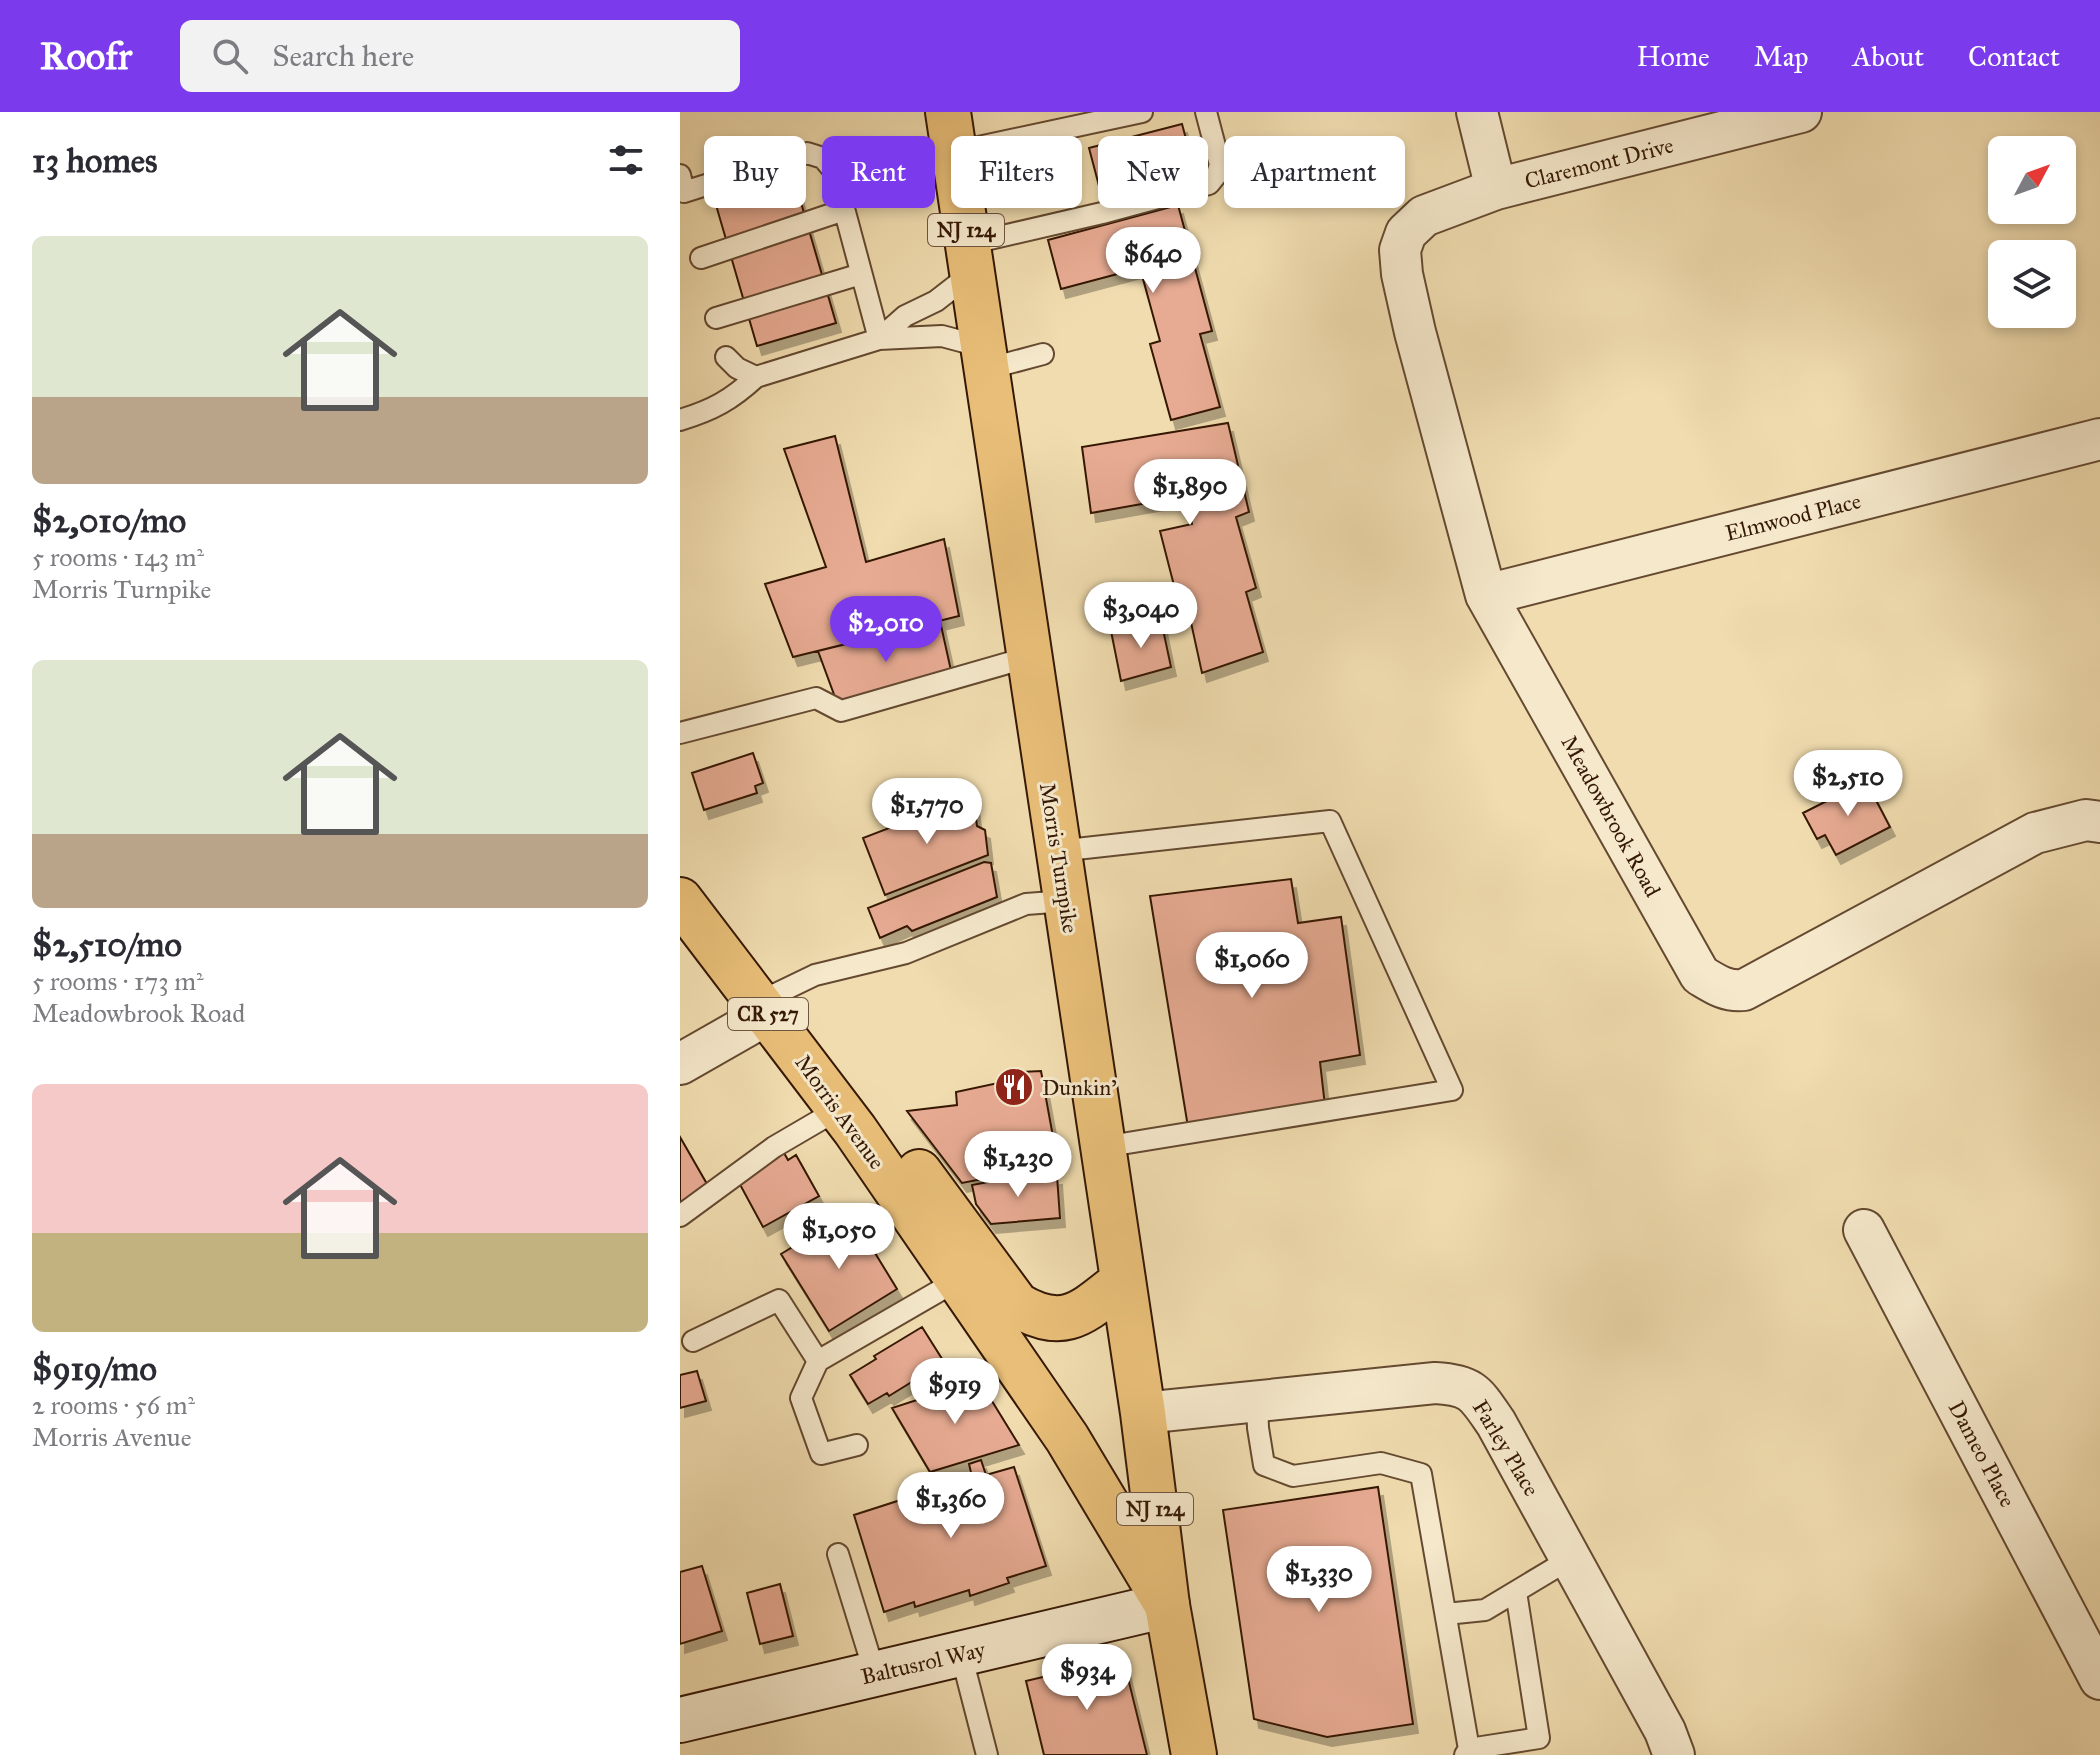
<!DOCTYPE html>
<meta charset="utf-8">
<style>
body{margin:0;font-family:"IM FELL Great Primer",serif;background:#f2f2f3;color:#2b2b33;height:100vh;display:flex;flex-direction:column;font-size:30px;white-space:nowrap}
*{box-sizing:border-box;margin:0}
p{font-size:26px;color:#7c7c81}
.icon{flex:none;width:44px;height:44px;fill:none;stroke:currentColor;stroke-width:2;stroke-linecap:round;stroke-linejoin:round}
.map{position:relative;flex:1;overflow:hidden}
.side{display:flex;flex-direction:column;background:#fff;width:680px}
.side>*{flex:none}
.top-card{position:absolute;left:24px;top:24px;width:760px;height:72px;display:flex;gap:16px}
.needle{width:52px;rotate:49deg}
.fabs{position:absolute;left:1308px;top:24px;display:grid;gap:16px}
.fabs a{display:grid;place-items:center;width:88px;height:88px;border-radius:12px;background:#fff;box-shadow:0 4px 12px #0003;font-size:40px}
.price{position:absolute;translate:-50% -68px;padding:0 18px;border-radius:28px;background:#fff;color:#222;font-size:26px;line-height:52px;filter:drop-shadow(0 2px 4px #0008)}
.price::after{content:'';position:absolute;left:50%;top:48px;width:24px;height:18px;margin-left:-12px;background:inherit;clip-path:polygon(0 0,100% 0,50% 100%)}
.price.active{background:#7c3aed;color:#fff}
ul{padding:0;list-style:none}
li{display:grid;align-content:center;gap:16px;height:424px;padding:0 32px}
li span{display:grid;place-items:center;height:248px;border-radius:12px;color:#555}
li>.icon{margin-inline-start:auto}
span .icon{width:144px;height:144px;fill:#fffc;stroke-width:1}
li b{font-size:34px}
h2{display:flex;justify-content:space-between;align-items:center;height:96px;padding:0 32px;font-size:34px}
.tag{padding:0 28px;border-radius:12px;background:#fff;box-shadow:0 4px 12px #0003;font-size:28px;line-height:72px}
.tag.active{background:#7c3aed;color:#fff}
header{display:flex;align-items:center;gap:48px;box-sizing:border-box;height:112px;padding:0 40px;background:#7c3aed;color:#fff}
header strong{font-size:38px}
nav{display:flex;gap:44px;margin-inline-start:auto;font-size:28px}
.search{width:560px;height:72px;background:#f2f2f3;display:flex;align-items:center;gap:20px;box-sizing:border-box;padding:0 28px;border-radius:12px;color:#7c7c81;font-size:30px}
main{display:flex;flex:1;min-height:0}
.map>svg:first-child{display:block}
.building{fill:#e7ab93;stroke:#351805;stroke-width:2;filter:url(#shadow)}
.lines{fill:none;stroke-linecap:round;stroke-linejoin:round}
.lane-casing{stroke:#644930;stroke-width:24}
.street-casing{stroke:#644930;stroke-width:44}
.secondary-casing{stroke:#351805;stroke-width:48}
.primary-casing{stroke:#351805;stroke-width:48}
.lane{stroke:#f5e8cb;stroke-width:20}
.street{stroke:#f5e8cb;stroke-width:40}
.secondary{stroke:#f5e8cb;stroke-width:44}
.primary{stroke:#e8be78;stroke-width:44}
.labels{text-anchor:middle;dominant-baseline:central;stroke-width:6;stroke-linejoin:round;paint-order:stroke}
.shield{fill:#f5e8cb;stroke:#6f5640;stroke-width:2}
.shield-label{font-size:20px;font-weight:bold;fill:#351805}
.street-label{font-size:22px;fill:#351805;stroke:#f5e8cb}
.poi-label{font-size:22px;fill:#351805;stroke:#f5e8cb;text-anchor:start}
</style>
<header>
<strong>Roofr</strong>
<div class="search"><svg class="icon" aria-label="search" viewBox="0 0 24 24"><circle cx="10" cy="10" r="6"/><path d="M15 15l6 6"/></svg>Search here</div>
<nav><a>Home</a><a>Map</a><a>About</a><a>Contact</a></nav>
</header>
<main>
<section class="side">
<h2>13 homes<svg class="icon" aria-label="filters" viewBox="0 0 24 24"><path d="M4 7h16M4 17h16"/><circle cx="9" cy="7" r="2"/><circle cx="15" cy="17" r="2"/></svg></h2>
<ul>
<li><span style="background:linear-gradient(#dfe7d0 65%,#b9a48a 0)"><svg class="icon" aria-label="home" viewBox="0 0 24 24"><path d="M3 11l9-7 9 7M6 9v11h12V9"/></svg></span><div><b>$2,010/mo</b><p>5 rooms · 143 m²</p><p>Morris Turnpike</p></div></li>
<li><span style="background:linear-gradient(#dfe7d0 70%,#b9a48a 0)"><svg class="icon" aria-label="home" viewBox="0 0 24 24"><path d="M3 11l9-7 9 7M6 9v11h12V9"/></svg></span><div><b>$2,510/mo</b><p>5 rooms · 173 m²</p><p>Meadowbrook Road</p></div></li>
<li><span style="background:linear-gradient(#f6c9c9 60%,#c2b280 0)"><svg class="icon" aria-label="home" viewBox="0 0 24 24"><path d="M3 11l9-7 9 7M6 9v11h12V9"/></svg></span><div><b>$919/mo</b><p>2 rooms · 56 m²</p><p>Morris Avenue</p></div></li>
</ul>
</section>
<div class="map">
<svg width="1420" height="1643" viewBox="0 0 1420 1643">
<defs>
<filter id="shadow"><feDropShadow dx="5" dy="9" stdDeviation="0" flood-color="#0004"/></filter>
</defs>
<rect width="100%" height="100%" fill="#f0dcaf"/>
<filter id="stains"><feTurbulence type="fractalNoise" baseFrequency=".0025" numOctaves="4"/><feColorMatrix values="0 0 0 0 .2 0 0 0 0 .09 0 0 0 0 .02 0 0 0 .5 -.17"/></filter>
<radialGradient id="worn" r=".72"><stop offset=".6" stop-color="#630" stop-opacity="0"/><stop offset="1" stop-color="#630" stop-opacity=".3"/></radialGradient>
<path class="building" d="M502,12l14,52 -93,25 -14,-53z
M115,70l41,141 -79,23 -41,-141z
M498,93l34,126 -12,3 20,73 -49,13 -21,-76 10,-3 -20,-73 -79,21 -13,-49z
M548,311l21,89 -13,5 20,71 -10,4 17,60 -61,21 -15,-69 -8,1 -19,-74 32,-7 -5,-28 -96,17 -9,-66z
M155,324l31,126 78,-23 15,77 -166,41 -28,-73 61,-17 -42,-118z
M481,508l10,47 -50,14 -10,-50z
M260,509l12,54 -113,33 -21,-57z
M73,641l10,30 -8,3 2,7 -53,17 -12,-37z
M1186,669l24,46 -54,28 -11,-20 -8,4 -14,-26z
M287,686l7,4 3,24 8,4 3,25 -103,40 -22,-57z
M304,750l7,1 6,34 -85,34 -5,-5 -27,12 -12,-30z
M611,767l7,44 43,-6 19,138 -40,7 5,44 -137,21 -38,-231z
M361,959l17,93 -96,19 -55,-72 50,-6 -1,-13 47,-10 -1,-9z
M0,1025l31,54 -31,18z
M104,1041l4,7 8,-5 23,41 -56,31 -26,-48z
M352,1062l1,6 24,-4 3,42 -69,6 -15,-20 -4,-19z
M170,1100l47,77 -68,42 -48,-77z
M242,1215l22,35 -55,34 -2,-3 -19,11 -18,-29 26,-16 -2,-3z
M17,1259l9,30 -26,7v-33z
M299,1268l40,65 -89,27 -38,-64z
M301,1348l5,15 28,-8 32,99 -39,12 2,5 -39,13 -1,-6 -54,17 -1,-5 -30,10 -30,-97 118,-38 -3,-13z
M698,1375l35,237 -86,13 -73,-18 -31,-209z
M22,1454l20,65 -42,13v-72z
M100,1472l13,52 -33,8 -13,-51z
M443,1546l24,97h-103l-18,-74z"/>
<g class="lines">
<defs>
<path id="lane" d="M275,40l187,-40
M0,63l4,17 123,-39 16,5 11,13 45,168
M288,132l134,-31 107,-29 8,-10 3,-9 -14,-53
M21,146l143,-48
M36,206l145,-44
M199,227l26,-23 31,-15 36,-28
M46,245l11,11 19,9 123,-38 63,-3 41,11
M307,257l56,-15
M0,308c33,-10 51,-20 76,-43
M0,621l136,-35 25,13 188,-54
M378,739l272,-30 122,269 -349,57
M79,890l56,-27 91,-22 120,-49 40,-3
M0,1104l94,-69 65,-38
M13,1229l86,-41 39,61 140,-81
M138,1249l-17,37 20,56 36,-9
M577,1289l1,27 6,37 29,11 88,-13 40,11 49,281
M158,1442l37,120
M766,1502l39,-4 85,-51
M281,1542l26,101
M785,1643l4,-6 70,-11 -23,-146"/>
<path id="street" d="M797,0l19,77
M1121,0l-305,77 -72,27 -18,17 -6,17 2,24 13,58 71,263 214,380c15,9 26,17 44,15l291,-157 51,-13 14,2
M806,483l614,-156
M0,952l88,-50
M1184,1118l236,449
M463,1301l292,-30c38,2 41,11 61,40l169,308 9,24"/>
<path id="secondary" d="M0,1608l487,-115"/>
<path id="primary" d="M268,0l195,1301 24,192
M0,788l175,230 212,308 100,167 27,150
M239,1060l98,133c49,29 67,6 106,-24"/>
</defs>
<use href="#lane" class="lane-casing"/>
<use href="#street" class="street-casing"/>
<use href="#secondary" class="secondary-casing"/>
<use href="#primary" class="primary-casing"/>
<use href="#lane" class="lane"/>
<use href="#street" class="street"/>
<use href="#secondary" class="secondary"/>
<use href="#primary" class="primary"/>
</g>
<defs>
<symbol id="restaurant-disc" viewBox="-11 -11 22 22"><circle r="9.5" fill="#8f2418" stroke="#f5e8cb"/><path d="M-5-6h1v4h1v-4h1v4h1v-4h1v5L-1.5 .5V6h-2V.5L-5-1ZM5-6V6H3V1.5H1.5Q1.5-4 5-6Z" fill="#fff"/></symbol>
</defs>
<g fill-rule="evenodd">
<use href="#restaurant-disc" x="312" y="953" width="44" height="44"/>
</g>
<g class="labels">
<g class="shield">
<rect x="248" y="102" width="76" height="32" rx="6"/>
<rect x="48" y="886" width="80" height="32" rx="6"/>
<rect x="437" y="1381" width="76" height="32" rx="6"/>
</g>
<g class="shield-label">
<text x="286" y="118">NJ 124</text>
<text x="88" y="902">CR 527</text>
<text x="475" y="1397">NJ 124</text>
</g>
<g class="street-label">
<text transform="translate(919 51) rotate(-14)">Claremont Drive</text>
<text transform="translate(1113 405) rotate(-14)">Elmwood Place</text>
<text transform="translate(931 704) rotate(61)">Meadowbrook Road</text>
<text transform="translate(379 746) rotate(81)">Morris Turnpike</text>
<text transform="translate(160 1000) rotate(54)">Morris Avenue</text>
<text transform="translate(826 1336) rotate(59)">Farley Place</text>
<text transform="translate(1302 1342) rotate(62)">Dameo Place</text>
<text transform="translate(243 1551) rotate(-13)">Baltusrol Way</text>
</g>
<g class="poi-label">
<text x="362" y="975">Dunkin'</text>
</g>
</g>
<rect width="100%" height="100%" filter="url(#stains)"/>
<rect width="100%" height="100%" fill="url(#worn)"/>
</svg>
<div class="fabs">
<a><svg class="needle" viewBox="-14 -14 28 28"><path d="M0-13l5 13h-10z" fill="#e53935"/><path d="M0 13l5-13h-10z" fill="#7c7c81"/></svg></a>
<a><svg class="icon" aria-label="layers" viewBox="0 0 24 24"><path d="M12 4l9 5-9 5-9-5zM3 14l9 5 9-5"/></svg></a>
</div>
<b class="price" style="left:473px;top:183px">$640</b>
<b class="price" style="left:510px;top:415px">$1,890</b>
<b class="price" style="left:461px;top:538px">$3,040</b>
<b class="price active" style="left:206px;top:552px">$2,010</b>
<b class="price" style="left:1168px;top:706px">$2,510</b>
<b class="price" style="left:247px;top:734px">$1,770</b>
<b class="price" style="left:572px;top:888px">$1,060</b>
<b class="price" style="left:338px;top:1087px">$1,230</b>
<b class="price" style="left:159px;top:1159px">$1,050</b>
<b class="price" style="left:275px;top:1314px">$919</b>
<b class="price" style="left:271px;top:1428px">$1,360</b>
<b class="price" style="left:639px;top:1502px">$1,330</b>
<b class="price" style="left:407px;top:1600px">$934</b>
<div class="top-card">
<a class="tag">Buy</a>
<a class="tag active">Rent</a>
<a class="tag">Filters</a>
<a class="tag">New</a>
<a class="tag">Apartment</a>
</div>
</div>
</main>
